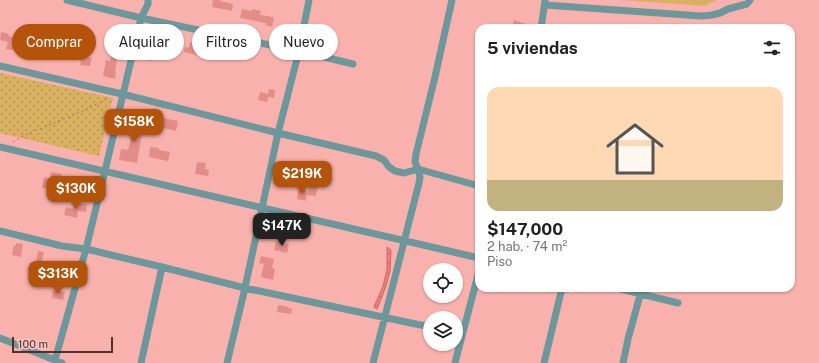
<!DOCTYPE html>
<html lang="es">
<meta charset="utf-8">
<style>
body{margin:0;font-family:"Public Sans",sans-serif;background:#f2f2f2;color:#202124;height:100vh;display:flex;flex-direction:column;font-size:15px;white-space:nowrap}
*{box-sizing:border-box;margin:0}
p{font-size:13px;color:#757577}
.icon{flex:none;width:22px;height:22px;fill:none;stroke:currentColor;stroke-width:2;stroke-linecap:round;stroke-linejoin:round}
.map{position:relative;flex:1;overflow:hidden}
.drawer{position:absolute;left:475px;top:24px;width:320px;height:268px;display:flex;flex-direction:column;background:#fff;border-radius:12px;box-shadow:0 1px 3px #0004}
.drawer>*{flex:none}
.hud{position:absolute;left:12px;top:24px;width:380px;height:36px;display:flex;gap:8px}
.buttons{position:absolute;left:423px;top:263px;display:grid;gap:8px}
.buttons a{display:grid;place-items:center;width:40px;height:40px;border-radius:50%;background:#fff;box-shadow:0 1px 3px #0004;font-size:20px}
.scale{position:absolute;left:12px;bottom:10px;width:101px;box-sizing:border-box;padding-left:4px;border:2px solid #53302e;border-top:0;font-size:11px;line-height:14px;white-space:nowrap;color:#53302e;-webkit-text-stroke:3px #fac4c0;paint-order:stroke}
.price{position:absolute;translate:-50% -34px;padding:0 9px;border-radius:8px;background:#b45309;color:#fff;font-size:13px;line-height:26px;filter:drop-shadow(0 1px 2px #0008)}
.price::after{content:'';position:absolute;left:50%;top:24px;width:12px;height:9px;margin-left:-6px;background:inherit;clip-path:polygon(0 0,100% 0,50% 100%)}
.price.current{background:#222;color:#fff}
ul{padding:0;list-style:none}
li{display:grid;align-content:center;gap:8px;height:212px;padding:0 12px}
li+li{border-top:1px solid #e0e0e0}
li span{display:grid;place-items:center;height:124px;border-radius:12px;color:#555}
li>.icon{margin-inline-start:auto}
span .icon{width:72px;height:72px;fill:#fffc;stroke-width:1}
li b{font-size:17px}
h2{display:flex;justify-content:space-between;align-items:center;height:48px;padding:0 12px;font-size:17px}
.chip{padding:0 14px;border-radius:18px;background:#fff;box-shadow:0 1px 3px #0004;font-size:14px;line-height:36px}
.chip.current{background:#b45309;color:#fff}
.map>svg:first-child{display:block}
.green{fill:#dab160}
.park{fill:url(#park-dots)}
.water{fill:url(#water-waves);stroke:#c66764}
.building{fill:#e38d89}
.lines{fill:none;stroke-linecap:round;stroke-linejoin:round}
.path{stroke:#a7716e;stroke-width:1;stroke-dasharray:2 3;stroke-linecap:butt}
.street{stroke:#6c979b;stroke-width:7}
</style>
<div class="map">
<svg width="819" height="363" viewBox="0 0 819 363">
<defs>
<pattern id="park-dots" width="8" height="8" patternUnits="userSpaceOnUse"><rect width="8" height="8" fill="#dab160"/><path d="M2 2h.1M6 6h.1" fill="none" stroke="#b39050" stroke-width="1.8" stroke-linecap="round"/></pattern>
<pattern id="water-waves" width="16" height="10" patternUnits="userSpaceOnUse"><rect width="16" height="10" fill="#f77e7b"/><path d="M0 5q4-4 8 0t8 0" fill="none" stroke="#cb6865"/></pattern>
</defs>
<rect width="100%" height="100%" fill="#f9b1ad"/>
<path class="green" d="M621,0h96l-12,6z"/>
<path class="park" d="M0,73l113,25 -14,58 -99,-23z"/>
<path class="water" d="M387,247l4,3 -1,21 -4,15 -9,23 -3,-2 9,-21 4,-16z"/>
<path class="building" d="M213,0h8l-1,1 13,3 -1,7 -20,-4z
M242,9l10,2 1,-2 8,2 -1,4 14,2 -2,10 -7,-2 1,-2 -26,-5z
M514,20l21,7 -1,1h-15l-7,-2z
M1,32l8,2 -1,2 13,2 -3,13 -12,-2 2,-7 -8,-2z
M73,32l6,1 -1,10h4l-2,12 -12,-2z
M194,34l7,2 -4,19 -13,-3 1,-5 4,1 1,-6 2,1z
M113,46l7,2 -1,6 -1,-1 -3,19h1l-1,7 -12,-3 3,-16 4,1z
M224,46l11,2 -1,8 -12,-2z
M143,47l18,4 -1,6 -7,-1 -1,5 -12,-2 1,-5h1z
M82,56l10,2 -2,8 -10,-1z
M269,89l6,1 -1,8 -6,-1 -1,5 -9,-2 2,-8 8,2z
M157,117l21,4 -2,10 -21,-5z
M135,119l10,2 -4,18 -4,24 -18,-3 2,-11 7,1z
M150,147l9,1v2l11,2 -2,9 -19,-4z
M197,162l9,1 -1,6 4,1 -1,6 -13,-2z
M51,172l11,2 -3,20 -11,-2v-3l-6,-1 2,-11 6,2z
M310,182l8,2 -2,12 -9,-1z
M299,189l8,2 -1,10 -9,-2z
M74,202l13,2 -1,8 -8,-1 -1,7 -13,-3 2,-8 7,2z
M276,241l13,3 -2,9 -13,-3z
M16,243l7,1 -2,13 -9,-2 2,-10 2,1z
M38,251l6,1 -5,22 -5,-1z
M261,256l13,3 -2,9 3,1 -2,11 -12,-3 3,-13 -5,-1z
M53,290l12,2 -2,8 -11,-2z
M278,305l10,2v1l4,1 -1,5 -14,-2z"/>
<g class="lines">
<path class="path" d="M13,142l12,-7 60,-25 23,-12"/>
<path class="street" d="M67,0l74,18 158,33 54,13
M545,5l156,11 11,-1 8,-2 8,-4 19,-5 3,-4
M541,28l4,-27
M0,66l122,28 156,39 98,23 8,4 5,7 6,4 9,2 14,-4 61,17
M0,147l479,111
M0,231l62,15 24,3 76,18 83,21 185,39
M617,288l61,15
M0,338l62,25
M55,360l31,-111 19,-78 36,-153 7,-14v-4
M141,363l21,-96
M227,363l18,-75 33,-155 21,-82 10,-51
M373,363l46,-180 1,-6 -2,-8 -3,-7 1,-8 19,-77 17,-77
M455,363l24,-92
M544,363l18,-75
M623,363l5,-24 14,-51"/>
</g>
</svg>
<div class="buttons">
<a><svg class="icon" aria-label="locate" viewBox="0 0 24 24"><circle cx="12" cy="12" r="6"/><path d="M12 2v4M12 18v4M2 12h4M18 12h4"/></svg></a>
<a><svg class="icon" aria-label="layers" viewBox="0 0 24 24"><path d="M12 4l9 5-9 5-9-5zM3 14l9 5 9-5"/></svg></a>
</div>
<div class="scale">100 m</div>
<b class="price" style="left:134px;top:143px">$158K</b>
<b class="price" style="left:302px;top:195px">$219K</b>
<b class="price" style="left:76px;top:210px">$130K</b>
<b class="price current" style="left:282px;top:247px">$147K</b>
<b class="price" style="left:58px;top:295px">$313K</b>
<div class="hud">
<a class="chip current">Comprar</a>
<a class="chip">Alquilar</a>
<a class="chip">Filtros</a>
<a class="chip">Nuevo</a>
</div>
<section class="drawer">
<h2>5 viviendas<svg class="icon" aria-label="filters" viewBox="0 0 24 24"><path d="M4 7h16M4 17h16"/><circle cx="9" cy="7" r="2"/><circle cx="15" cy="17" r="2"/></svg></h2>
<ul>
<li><span style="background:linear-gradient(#ffd9b3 75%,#c2b280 0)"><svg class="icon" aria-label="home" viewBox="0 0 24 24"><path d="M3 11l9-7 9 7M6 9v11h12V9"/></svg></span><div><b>$147,000</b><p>2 hab. · 74 m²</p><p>Piso</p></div></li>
</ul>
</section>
</div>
